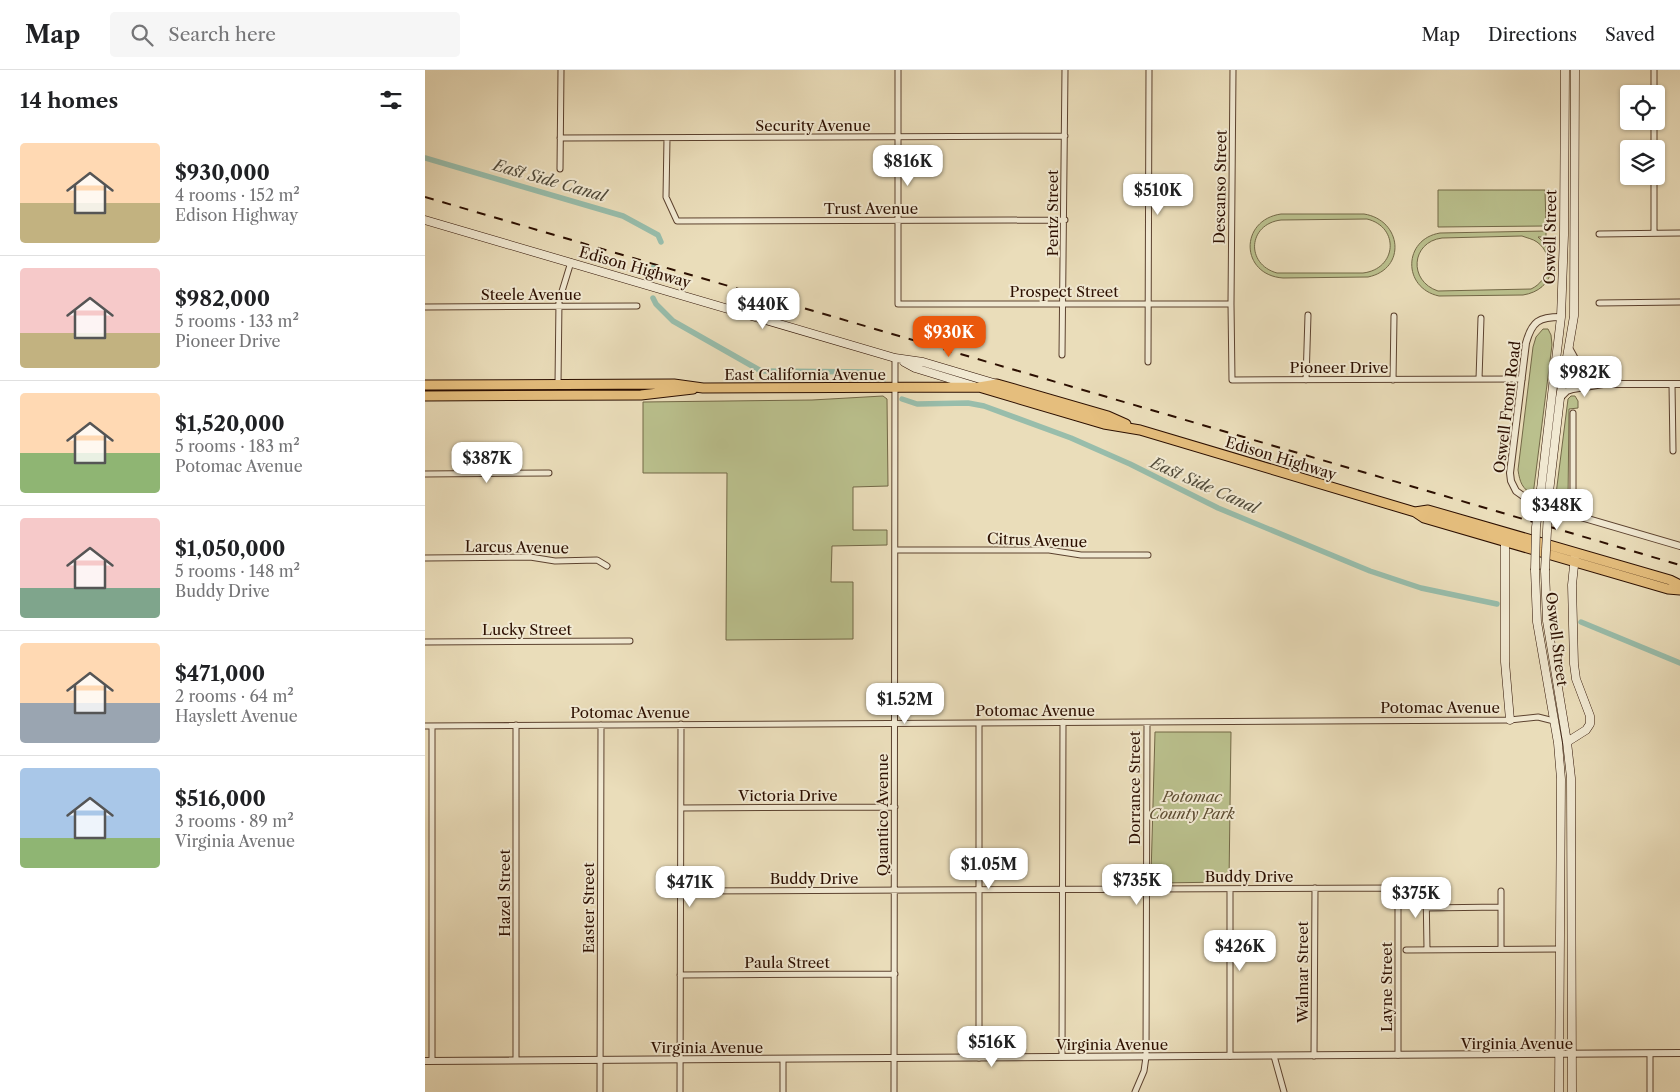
<!DOCTYPE html>
<meta charset="utf-8">
<style>
body{margin:0;font-family:"Libre Caslon Text",serif;background:#f6f6f6;color:#202124;height:100vh;display:flex;flex-direction:column;font-size:19px;white-space:nowrap}
*{box-sizing:border-box;margin:0}
p{font-size:16px;color:#757577}
.icon{flex:none;width:28px;height:28px;fill:none;stroke:currentColor;stroke-width:2;stroke-linecap:round;stroke-linejoin:round}
.map{position:relative;flex:1;overflow:hidden}
.drawer{display:flex;flex-direction:column;background:#fff;width:425px}
.drawer>*{flex:none}
.fabs{position:absolute;left:1195px;top:15px;display:grid;gap:10px}
.fabs a{display:grid;place-items:center;width:45px;height:45px;border-radius:5px;background:#fff;box-shadow:0 1px 4px #0004;font-size:25px}
.price{position:absolute;translate:-50% -42px;padding:0 11px;border-radius:10px;background:#fff;color:#222;font-size:16px;line-height:32px;filter:drop-shadow(0 1px 2px #0008)}
.price::after{content:'';position:absolute;left:50%;top:30px;width:15px;height:11px;margin-left:-8px;background:inherit;clip-path:polygon(0 0,100% 0,50% 100%)}
.price.selected{background:#ea580c;color:#fff}
ul{padding:0;list-style:none}
li{display:flex;align-items:center;gap:15px;height:125px;padding:0 20px}
li+li{border-top:1px solid #e0e0e0}
li span{display:grid;place-items:center;flex:none;width:140px;height:100px;border-radius:5px;color:#555}
li>.icon{margin-inline-start:auto}
span .icon{width:60px;height:60px;fill:#fffc;stroke-width:1}
li b{font-size:21px}
h2{display:flex;justify-content:space-between;align-items:center;height:60px;padding:0 20px;font-size:21px}
header{display:flex;align-items:center;gap:30px;box-sizing:border-box;height:70px;padding:0 25px;background:#fff;border-bottom:1px solid #e0e0e0}
header strong{font-size:24px}
nav{display:flex;gap:28px;margin-inline-start:auto;font-size:18px}
.search{width:350px;height:45px;background:#f6f6f6;display:flex;align-items:center;gap:12px;box-sizing:border-box;padding:0 18px;border-radius:5px;color:#757577;font-size:19px}
main{display:flex;flex:1;min-height:0}
.map>svg:first-child{display:block}
.green{fill:#bac08d;stroke:#736847;fill-rule:evenodd}
.lines{fill:none;stroke-linecap:round;stroke-linejoin:round}
.canal{stroke:#98bdab;stroke-width:5.5}
.minor-casing{stroke:#5c422f;stroke-width:7}
.tertiary-casing{stroke:#5c422f;stroke-width:8}
.secondary-casing{stroke:#2c0f01;stroke-width:9}
.primary-casing{stroke:#2c0f01;stroke-width:11}
.minor{stroke:#f1e9d2;stroke-width:5}
.tertiary{stroke:#f1e9d2;stroke-width:6}
.secondary{stroke:#f1e9d2;stroke-width:8}
.primary{stroke:#e5be7d;stroke-width:9}
.rail{stroke:#2c0f01;stroke-width:2;stroke-dasharray:9 9;stroke-linecap:butt}
.secondary-bridge-casing{stroke:#2c0f01;stroke-width:9;stroke-linecap:butt}
.secondary-bridge{stroke:#f1e9d2;stroke-width:8}
.labels{text-anchor:middle;dominant-baseline:central;stroke-width:4;stroke-linejoin:round;paint-order:stroke}
.street-label{font-size:15px;fill:#2c0f01;stroke:#f1e9d2}
.park-label{font-size:15px;font-style:italic;fill:#5e4d32;stroke:#f1e9d2}
.water-label{font-size:16px;font-style:italic;fill:#524c3c;stroke:#f1e9d2}
</style>
<header>
<strong>Map</strong>
<div class="search"><svg class="icon" aria-label="search" viewBox="0 0 24 24"><circle cx="10" cy="10" r="6"/><path d="M15 15l6 6"/></svg>Search here</div>
<nav><a>Map</a><a>Directions</a><a>Saved</a></nav>
</header>
<main>
<section class="drawer">
<h2>14 homes<svg class="icon" aria-label="filters" viewBox="0 0 24 24"><path d="M4 7h16M4 17h16"/><circle cx="9" cy="7" r="2"/><circle cx="15" cy="17" r="2"/></svg></h2>
<ul>
<li><span style="background:linear-gradient(#ffd9b3 60%,#c2b280 0)"><svg class="icon" aria-label="home" viewBox="0 0 24 24"><path d="M3 11l9-7 9 7M6 9v11h12V9"/></svg></span><div><b>$930,000</b><p>4 rooms · 152 m²</p><p>Edison Highway</p></div></li>
<li><span style="background:linear-gradient(#f6c9c9 65%,#c2b280 0)"><svg class="icon" aria-label="home" viewBox="0 0 24 24"><path d="M3 11l9-7 9 7M6 9v11h12V9"/></svg></span><div><b>$982,000</b><p>5 rooms · 133 m²</p><p>Pioneer Drive</p></div></li>
<li><span style="background:linear-gradient(#ffd9b3 60%,#8fb573 0)"><svg class="icon" aria-label="home" viewBox="0 0 24 24"><path d="M3 11l9-7 9 7M6 9v11h12V9"/></svg></span><div><b>$1,520,000</b><p>5 rooms · 183 m²</p><p>Potomac Avenue</p></div></li>
<li><span style="background:linear-gradient(#f6c9c9 70%,#7fa58c 0)"><svg class="icon" aria-label="home" viewBox="0 0 24 24"><path d="M3 11l9-7 9 7M6 9v11h12V9"/></svg></span><div><b>$1,050,000</b><p>5 rooms · 148 m²</p><p>Buddy Drive</p></div></li>
<li><span style="background:linear-gradient(#ffd9b3 60%,#9aa5b1 0)"><svg class="icon" aria-label="home" viewBox="0 0 24 24"><path d="M3 11l9-7 9 7M6 9v11h12V9"/></svg></span><div><b>$471,000</b><p>2 rooms · 64 m²</p><p>Hayslett Avenue</p></div></li>
<li><span style="background:linear-gradient(#a9c7e8 70%,#8fb573 0)"><svg class="icon" aria-label="home" viewBox="0 0 24 24"><path d="M3 11l9-7 9 7M6 9v11h12V9"/></svg></span><div><b>$516,000</b><p>3 rooms · 89 m²</p><p>Virginia Avenue</p></div></li>
</ul>
</section>
<div class="map">
<svg width="1255" height="1022" viewBox="0 0 1255 1022">
<rect width="100%" height="100%" fill="#eaddba"/>
<filter id="stains"><feTurbulence type="fractalNoise" baseFrequency=".004" numOctaves="4"/><feColorMatrix values="0 0 0 0 .2 0 0 0 0 .09 0 0 0 0 .02 0 0 0 .5 -.17"/></filter>
<radialGradient id="worn" r=".72"><stop offset=".6" stop-color="#630" stop-opacity="0"/><stop offset="1" stop-color="#630" stop-opacity=".3"/></radialGradient>
<path class="green" d="M1013,120h107l1,36 -108,1z
M856,144h83c38,6 43,55 4,63l-85,1c-43,-3 -44,-58 -2,-64zM942,149c33,8 30,50 -4,54h-86c-32,-9 -29,-49 4,-53z
M1121,161v6h-8c23,20 17,53 -15,58l-84,1c-37,-8 -36,-57 1,-63zM1097,166c5,2 11,3 15,6 18,13 12,39 -6,47l-93,2c-30,-10 -27,-49 4,-53z
M1118,259h5l3,6 1,10 -19,150c-11,-7 -13,-12 -15,-25l15,-123 3,-10z
M458,326l4,3 1,87 -35,1v43h34v15l-55,1 -1,36h22v57l-127,1 1,-167h-84v-71l169,-2z
M1146,326h4l3,5v7l-9,1 -1,91 -3,3 -10,-1 13,-103z
M730,662h76l-2,150 -72,1 -6,-7z"/>
<g class="lines">
<path class="canal" d="M0,88l198,58 35,19 3,7
M228,207l1,-11
M228,228l3,6 17,17 88,50 111,1 6,3 5,5
M477,329l15,5 51,-1 16,3 87,32 59,26 88,44 152,63 51,17 76,16
M1156,552l99,41"/>
<defs>
<path id="minor" d="M473,0v234h333
M808,0l-2,234 1,76 290,-1
M1229,24v-24
M135,68l505,-2
M242,68l-1,59 11,24 388,-1
M1229,79v-28
M135,99l1,-99
M1229,163v-57
M1174,164l81,-1
M1174,233l81,-1
M0,237l212,-1
M637,285l3,-285
M723,292l1,-292
M1054,309l2,-61
M881,310l2,-65
M968,310l1,-64
M133,314l1,-83 12,-39
M1247,314l1,67
M0,404l124,-1
M1147,445l1,-13v-89
M470,480h154l32,5h67
M0,488l105,-1 25,4 42,-1 10,6
M0,572l205,-1
M0,656l1085,-6 28,-3 16,4
M256,738l214,-1
M1001,818l1,61
M805,819v167
M255,821l718,-3v167
M1076,821v58
M1001,838l75,-1
M981,880l153,-1
M255,905l215,-1
M849,986l10,36
M889,986l1,-168
M637,987l1,-335
M554,988v-335
M91,990v-335
M7,991v-335
M175,1022l1,-367
M255,1022l1,-368
M358,1022v-33
M469,1022l1,-734
M710,1022l9,-21 2,-14 1,-335
M1225,1022v-38"/>
<path id="tertiary" d="M1136,247c-22,0 -29,4 -35,26l-16,130 1,8 5,10 17,12 147,43
M1144,278l5,9 4,18 3,3 18,5
M1135,328l7,-7 6,-2 30,-5h77
M0,991l1255,-8"/>
<path id="secondary" d="M0,150l470,138 28,4 74,22
M479,292l11,6 59,18
M1116,419l20,-172 3,-82 1,-165
M1124,422l11,-94 14,-82 1,-246
M1082,467l-2,5v120l5,58
M1110,500l2,52 21,121 3,36 -2,313
M1120,500l2,51 20,121 4,36 1,314
M1142,672l19,-12 4,-6v-8l-14,-37 -2,-15 -2,-79 3,-29"/>
<path id="primary" d="M0,315l249,-1 29,4 276,-1 18,-3 111,32 18,8
M554,317l125,37 36,6 275,82 9,6 244,71 12,1
M0,326l216,-1 52,-6
M990,442l13,-2 242,70 10,5"/>
</defs>
<use href="#minor" class="minor-casing"/>
<use href="#tertiary" class="tertiary-casing"/>
<use href="#secondary" class="secondary-casing"/>
<use href="#primary" class="primary-casing"/>
<use href="#minor" class="minor"/>
<use href="#tertiary" class="tertiary"/>
<use href="#secondary" class="secondary"/>
<use href="#primary" class="primary"/>
<path class="rail" d="M0,127l1255,368"/>
<defs>
<path id="secondary-bridge" d="M1110,500l1,-43 5,-38
M1120,500l4,-78"/>
</defs>
<use href="#secondary-bridge" class="secondary-bridge-casing"/>
<use href="#secondary-bridge" class="secondary-bridge"/>
</g>
<g class="labels">
<g class="street-label">
<text x="388" y="55">Security Avenue</text>
<text transform="translate(795 117) rotate(-89)">Descanso Street</text>
<text x="446" y="138">Trust Avenue</text>
<text transform="translate(627 143) rotate(-90)">Pentz Street</text>
<text transform="translate(1125 167) rotate(-89)">Oswell Street</text>
<text transform="translate(210 197) rotate(16)">Edison Highway</text>
<text x="639" y="221">Prospect Street</text>
<text x="106" y="224">Steele Avenue</text>
<text x="914" y="297">Pioneer Drive</text>
<text x="380" y="304">East California Avenue</text>
<text transform="translate(1082 337) rotate(-83)">Oswell Front Road</text>
<text transform="translate(856 388) rotate(17)">Edison Highway</text>
<text transform="translate(612 470) rotate(2)">Citrus Avenue</text>
<text transform="translate(92 477) rotate(1)">Larcus Avenue</text>
<text x="102" y="559">Lucky Street</text>
<text transform="translate(1132 569) rotate(83)">Oswell Street</text>
<text x="1015" y="637">Potomac Avenue</text>
<text x="610" y="640">Potomac Avenue</text>
<text x="205" y="642">Potomac Avenue</text>
<text transform="translate(709 718) rotate(-90)">Dorrance Street</text>
<text x="363" y="725">Victoria Drive</text>
<text transform="translate(457 745) rotate(-90)">Quantico Avenue</text>
<text x="824" y="806">Buddy Drive</text>
<text x="389" y="808">Buddy Drive</text>
<text transform="translate(79 823) rotate(-90)">Hazel Street</text>
<text transform="translate(163 838) rotate(-90)">Easter Street</text>
<text x="362" y="892">Paula Street</text>
<text transform="translate(877 902) rotate(-90)">Walmar Street</text>
<text transform="translate(961 917) rotate(-90)">Layne Street</text>
<text x="1092" y="973">Virginia Avenue</text>
<text x="687" y="974">Virginia Avenue</text>
<text x="282" y="977">Virginia Avenue</text>
</g>
<g class="park-label">
<text x="767" y="726">Potomac<tspan x="767" dy="17">County Park</tspan></text>
</g>
<g class="water-label">
<text transform="translate(125 110) rotate(16)">East Side Canal</text>
<text transform="translate(780 415) rotate(24)">East Side Canal</text>
</g>
</g>
<rect width="100%" height="100%" filter="url(#stains)"/>
<rect width="100%" height="100%" fill="url(#worn)"/>
</svg>
<div class="fabs">
<a><svg class="icon" aria-label="locate" viewBox="0 0 24 24"><circle cx="12" cy="12" r="6"/><path d="M12 2v4M12 18v4M2 12h4M18 12h4"/></svg></a>
<a><svg class="icon" aria-label="layers" viewBox="0 0 24 24"><path d="M12 4l9 5-9 5-9-5zM3 14l9 5 9-5"/></svg></a>
</div>
<b class="price" style="left:483px;top:117px">$816K</b>
<b class="price" style="left:733px;top:146px">$510K</b>
<b class="price" style="left:338px;top:260px">$440K</b>
<b class="price selected" style="left:524px;top:288px">$930K</b>
<b class="price" style="left:1160px;top:328px">$982K</b>
<b class="price" style="left:62px;top:414px">$387K</b>
<b class="price" style="left:1132px;top:461px">$348K</b>
<b class="price" style="left:480px;top:655px">$1.52M</b>
<b class="price" style="left:564px;top:820px">$1.05M</b>
<b class="price" style="left:712px;top:836px">$735K</b>
<b class="price" style="left:265px;top:838px">$471K</b>
<b class="price" style="left:991px;top:849px">$375K</b>
<b class="price" style="left:815px;top:902px">$426K</b>
<b class="price" style="left:567px;top:998px">$516K</b>
</div>
</main>
